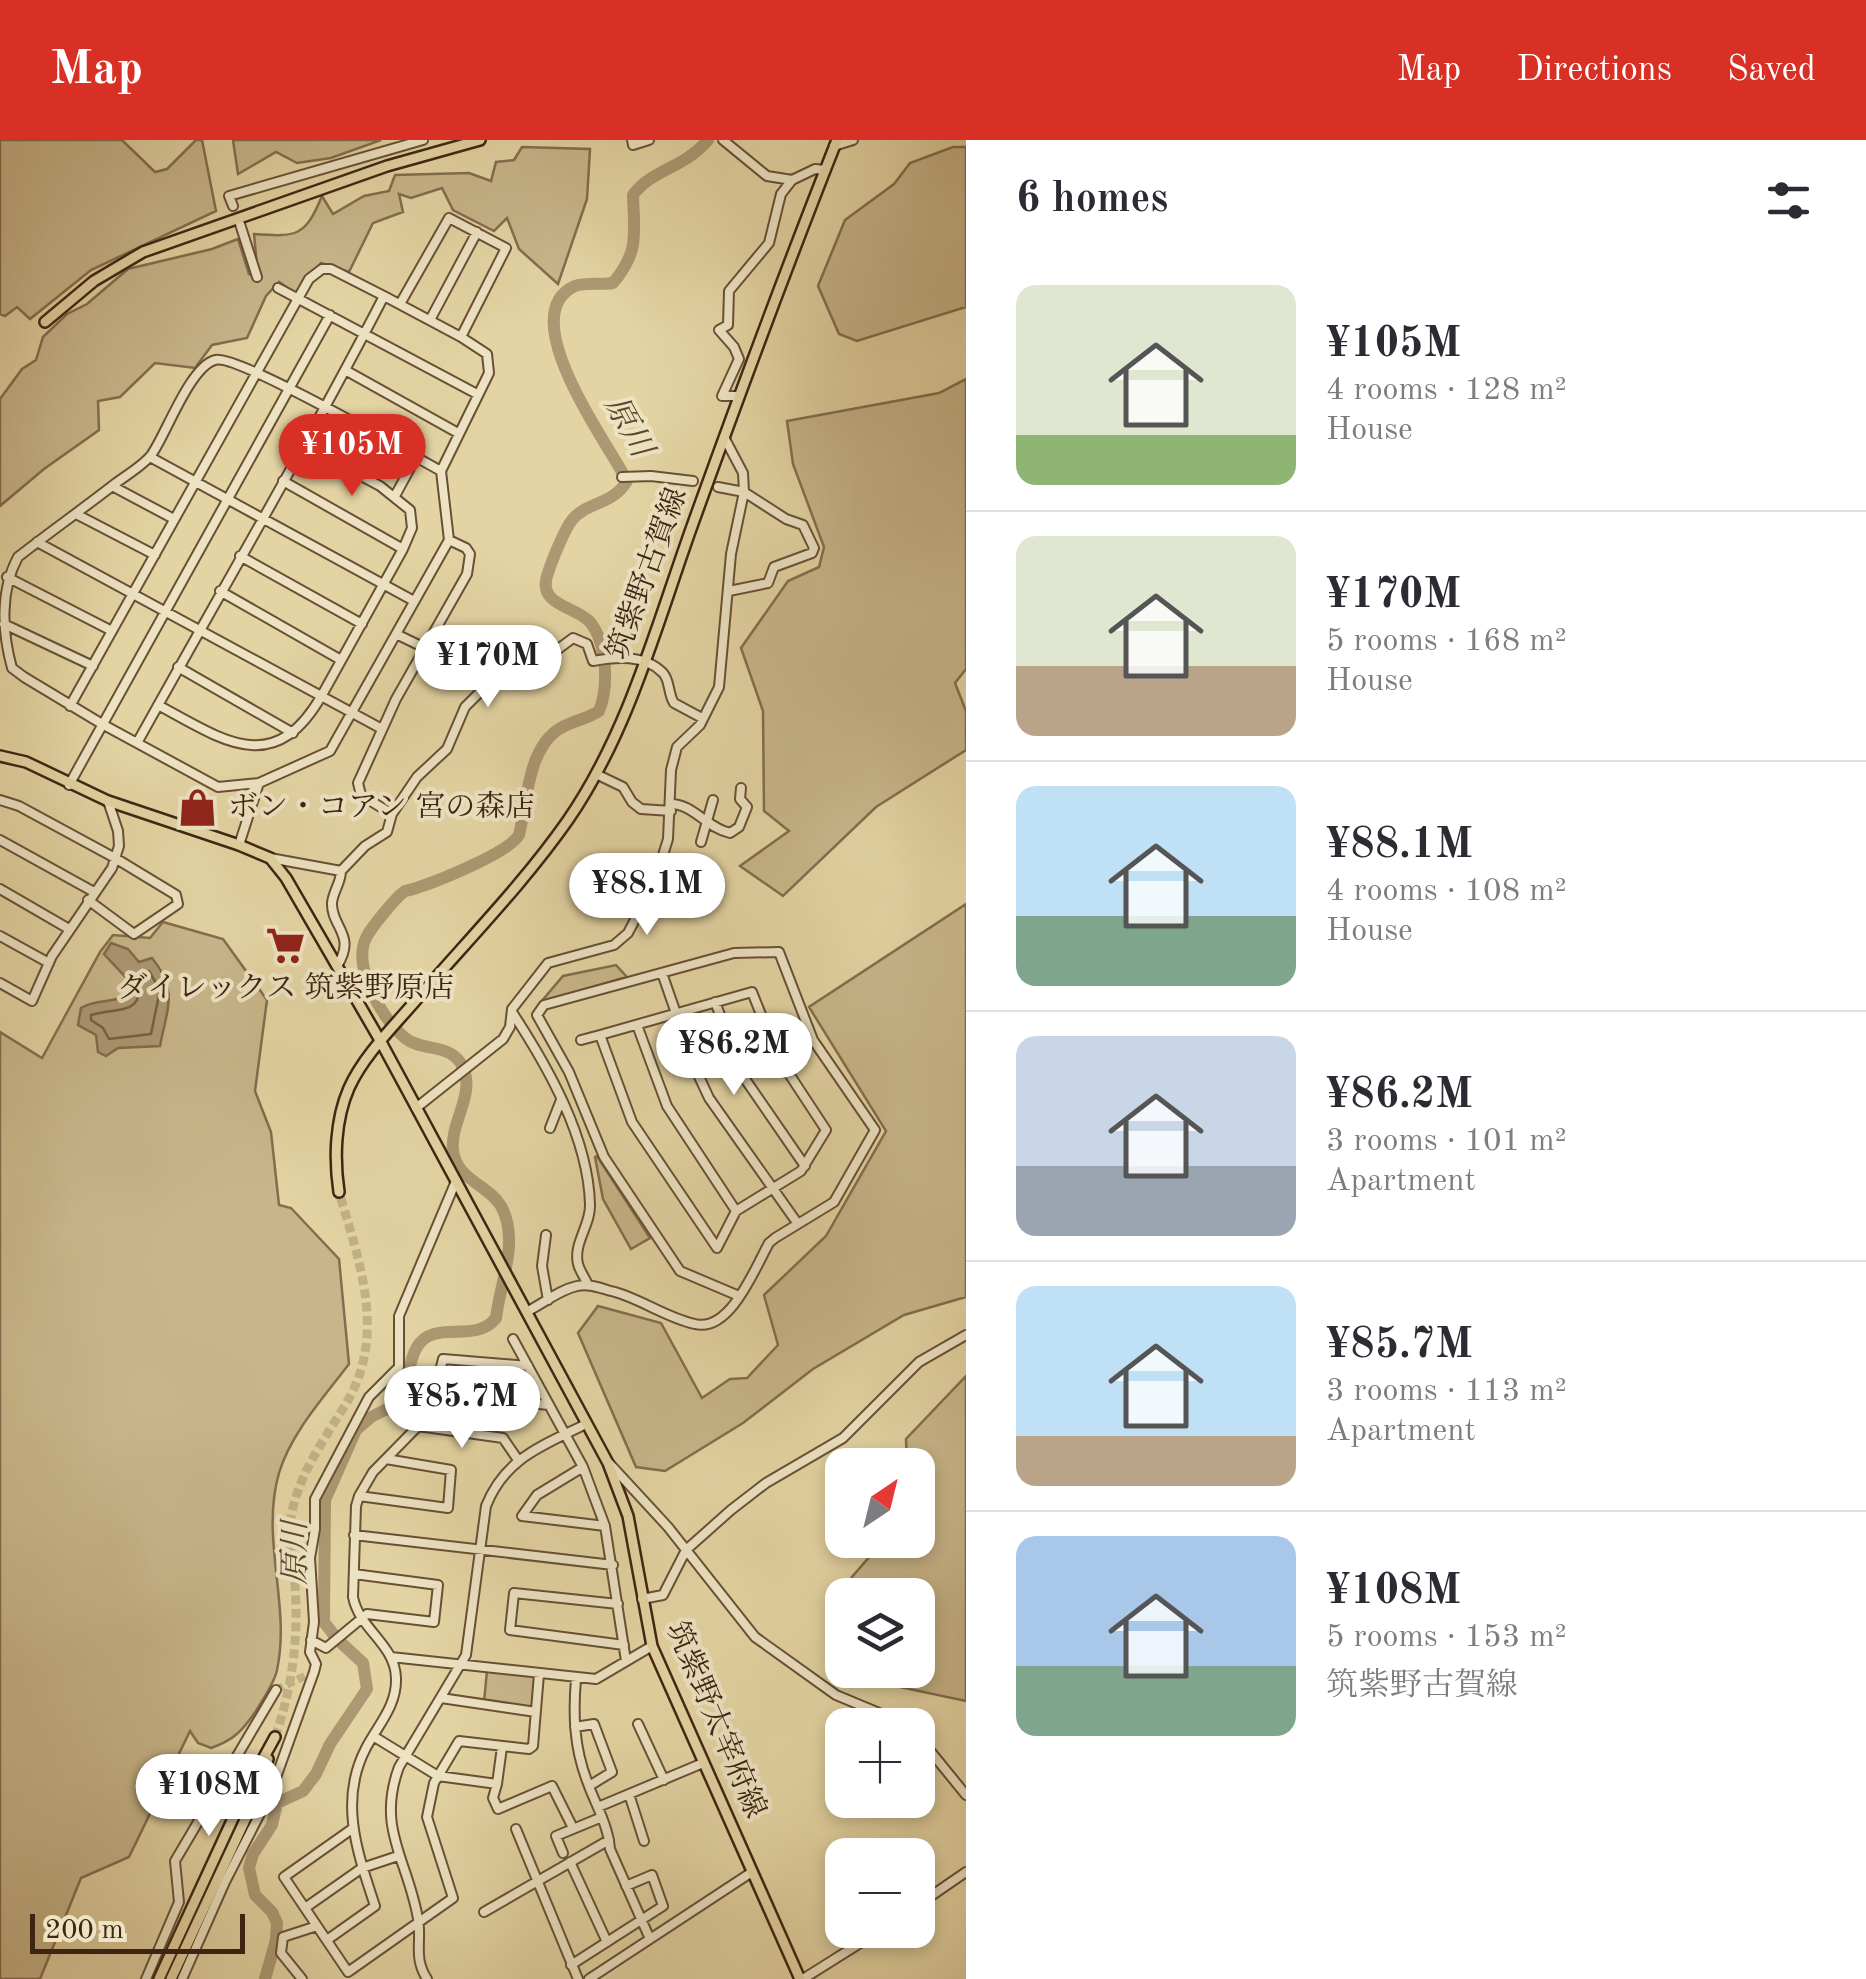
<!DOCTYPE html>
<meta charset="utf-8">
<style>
body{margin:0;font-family:"Old Standard TT","Noto Serif JP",serif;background:#f2f2f3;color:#2b2b33;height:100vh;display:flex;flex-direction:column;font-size:38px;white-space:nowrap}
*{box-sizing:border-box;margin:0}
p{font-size:32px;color:#7c7c81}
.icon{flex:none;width:55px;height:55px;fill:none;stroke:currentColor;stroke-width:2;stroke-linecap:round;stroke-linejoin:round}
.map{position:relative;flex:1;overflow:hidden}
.panel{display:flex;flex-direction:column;background:#fff;width:900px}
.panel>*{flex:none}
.needle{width:65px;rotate:35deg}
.buttons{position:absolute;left:825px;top:1308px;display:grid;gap:20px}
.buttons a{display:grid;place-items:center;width:110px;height:110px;border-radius:20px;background:#fff;box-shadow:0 5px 15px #0003;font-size:50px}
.scale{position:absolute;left:30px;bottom:25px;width:215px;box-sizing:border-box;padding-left:10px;border:5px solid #3e2412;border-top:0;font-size:28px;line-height:35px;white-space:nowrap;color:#3e2412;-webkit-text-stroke:8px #ede3c3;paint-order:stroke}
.price{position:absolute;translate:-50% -85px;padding:0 22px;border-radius:35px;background:#fff;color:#222;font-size:32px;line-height:65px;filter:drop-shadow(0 2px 5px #0008)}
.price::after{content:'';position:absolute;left:50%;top:60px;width:30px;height:22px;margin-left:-15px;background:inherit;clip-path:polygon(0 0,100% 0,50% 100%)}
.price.current{background:#d93025;color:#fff}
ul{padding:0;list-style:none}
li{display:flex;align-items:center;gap:30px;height:250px;padding:0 50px}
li+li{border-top:2px solid #e1e1e2}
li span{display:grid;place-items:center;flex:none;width:280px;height:200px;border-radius:20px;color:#555}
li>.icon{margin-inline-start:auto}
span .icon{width:120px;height:120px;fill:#fffc;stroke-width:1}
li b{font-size:42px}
h2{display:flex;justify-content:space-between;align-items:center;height:120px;padding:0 50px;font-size:42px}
header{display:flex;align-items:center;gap:60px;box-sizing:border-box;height:140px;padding:0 50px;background:#d93025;color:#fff}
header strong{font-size:48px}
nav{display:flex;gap:55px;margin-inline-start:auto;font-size:35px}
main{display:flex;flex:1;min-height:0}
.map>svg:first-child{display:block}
.green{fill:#c8b68a;stroke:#836d4e;stroke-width:2.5}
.water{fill:#ac9872;stroke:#806a4c;stroke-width:2.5}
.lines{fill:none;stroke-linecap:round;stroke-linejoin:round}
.shore{stroke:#755e42;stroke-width:2.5}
.river{stroke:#ac9872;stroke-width:12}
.minor-tunnel{stroke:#c3b186;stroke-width:8;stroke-dasharray:8 4;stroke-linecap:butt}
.major-tunnel{stroke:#c3b186;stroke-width:9;stroke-dasharray:9 4.5;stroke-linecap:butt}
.minor-casing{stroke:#685036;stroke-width:12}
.major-casing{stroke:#3e2412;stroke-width:14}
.minor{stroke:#ede3c3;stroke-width:8}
.major{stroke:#e4d4a3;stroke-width:9}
.labels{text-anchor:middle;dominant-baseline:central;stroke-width:8;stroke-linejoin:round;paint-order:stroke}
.street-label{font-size:30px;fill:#3e2412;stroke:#ede3c3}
.poi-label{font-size:30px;fill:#3e2412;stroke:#ede3c3;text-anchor:start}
.water-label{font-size:32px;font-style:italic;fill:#5f472f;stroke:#ede3c3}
</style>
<header>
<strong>Map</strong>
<nav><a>Map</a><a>Directions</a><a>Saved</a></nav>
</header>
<main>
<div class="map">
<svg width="966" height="1839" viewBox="0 0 966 1839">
<rect width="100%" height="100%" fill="#e4d4a3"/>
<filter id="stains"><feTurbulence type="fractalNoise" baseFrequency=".002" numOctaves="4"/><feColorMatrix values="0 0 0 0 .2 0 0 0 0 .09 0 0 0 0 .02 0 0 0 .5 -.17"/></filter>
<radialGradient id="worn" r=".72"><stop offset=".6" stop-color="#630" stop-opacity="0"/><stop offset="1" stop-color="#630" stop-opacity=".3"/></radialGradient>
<path class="green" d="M0,0h122l33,32 12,-3 29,-29h6l14,71 -125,59 -61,49 -13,-12 -12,9 -5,-2z
M233,0h148l-50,18 -34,5 -21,-11 -38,22z
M522,7l68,2 -3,50 -29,85 -39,-35 -12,-31 -13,13 -41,-21 -11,-22 -31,10 -12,-4 4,18 -30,11 -24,49 -28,-9 -25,31 -17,-12 -13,14 -19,42 -35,7 -17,23 -40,-5 -35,34 -22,4 1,29 -55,39 -44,37v-107l22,-30 14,-9 7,-23 24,-23 20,-10 41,-35 84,-20 26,-10 11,35 9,3 -4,-43c43,3 51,3 68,-38l11,18 31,-18 25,-5 6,-16 74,-2 22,8 5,-19 18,-2z
M953,7h13v160l-109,34 -18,-7 -21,-48 27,-66 49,-36 16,-21z
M966,239v290l-11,14 11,28v39l-90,57 -93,89 -43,-30 49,-35 -25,-20 -1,-100 -22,-63 47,-67 31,-14 5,-20 -31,-83 -6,-43 152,-28z
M966,764v393l-62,18 -91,54 -70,54 -78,48 -29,-4 -58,-134 20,-27 63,17 41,75 28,-19 17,-1 31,-33 -14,-50 62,-59 60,-105 -77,-124z
M163,782l60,17 44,61 -12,91 16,41 8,73 12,3 48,51 10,105c-25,33 -58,69 -70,109 -19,66 12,132 -2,197 -3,14 -14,29 -21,41 -14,20 -22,29 -45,37l-13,-5 -8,-12 -61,126 -48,21 -41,101h-40v-947l42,26 58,-106 13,-17 37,3z
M616,825l11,12 -86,25 22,-26z
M597,1016l53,82 -19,11 -28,-50 -8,-42z
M966,1236v325l-104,-22 -4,-9h60v-75h-72l6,-18 32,-37h34v-75h-11l-1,-26z
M487,1531l46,5 3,5 -3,23 -4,4 -45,-6z"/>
<path class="water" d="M111,803l17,6 11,13 13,-4c27,33 15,50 8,88l-42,2 -12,8 -8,-4 -2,-17 -18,-10 3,-17c14,-9 32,-5 49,-13v-13l-26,-28z"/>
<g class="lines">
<path class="shore" d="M149,831l11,19 -9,44 -42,5 -6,-11 -12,-8v-5c28,-9 54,3 48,-41z"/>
<path class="river" d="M265,1839l11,-39 1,-17 -5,-11 -17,-17 -6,-27 4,-14 19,-29 5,-22 26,-12 13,-17 14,-30 37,-55 -4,-26 -26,-24 -13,-17 1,-122 31,-70 15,-13 30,-15c7,-16 7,-41 16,-55 17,-29 58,-2 79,-29 4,-35 24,-78 5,-112 -13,-22 -45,-26 -48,-56 -3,-30 26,-59 7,-88 -13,-18 -39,-11 -55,-24 -23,-19 -53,-71 -39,-100 4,-9 30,-41 39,-47 1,0 13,-3 14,-4 22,-7 90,-35 100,-52 8,-31 8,-82 37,-104 13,-10 30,-11 43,-20 10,-24 8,-68 -9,-89 -14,-16 -52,-16 -43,-46 4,-13 17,-46 25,-56 14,-18 41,-15 55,-39 -17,-35 -116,-166 -52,-195 10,-4 27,-1 38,-3 27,-32 21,-50 20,-88 19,-26 50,-26 75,-55"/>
<path class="minor-tunnel" d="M276,1550l31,-15"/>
<path class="major-tunnel" d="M275,1597c17,-48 24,-100 20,-151 -2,-23 -7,-46 -4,-69 7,-41 32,-76 53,-110 44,-70 16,-143 -5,-215"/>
<defs>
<path id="minor" d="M632,0l1,5 16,-5
M723,0l44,36 25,4
M834,6l19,-6
M233,66l-4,-10 194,-56
M240,84l17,53
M278,148l199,106
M400,164l49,-86 57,30 -45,89
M430,180l47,-88
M345,230l113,63
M738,256h-16l17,-37 -5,-12 -15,-17 9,-5 1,-34 40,-48 12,-49 11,-14 23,-11 10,1
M724,297l19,36 1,19 42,27 17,6 11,23 -2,5 -38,14 -6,16 -39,8
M150,317l264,144
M622,337l29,-1 42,5
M283,341l120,68
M112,346l62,33
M395,356l21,-39
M76,374l79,41
M37,402l345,187
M240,416l122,68
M7,437l105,54
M220,451l121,69
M4,484l89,42
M396,494l31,15
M450,522l44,16
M178,527l115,66
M158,565c65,35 116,74 164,-10l81,-146 9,-21 -2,-18 -30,-24 -77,-41
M70,566l239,-427 13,-10h9l53,27
M137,603c82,-148 169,-296 247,-447l77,41 26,17 2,19 -48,98 8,69 -119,211 -71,32 -41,4 -116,-63 -78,-47 -12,-9c-10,-36 -12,-78 6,-111 32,-25 66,-49 98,-74 12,-9 28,-18 36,-29 15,-22 38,-87 63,-94 21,-7 195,94 226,111
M596,634l27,13 9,15 9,7 30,2
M69,645l261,-470
M0,660l19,6 96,52 61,37 2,9 -44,30 -46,-34
M671,664c22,0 36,24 59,29l9,-6 8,-20 -7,-8 1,-11
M392,674l-31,-19 -3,-12 38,-84 71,-125 3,-20 -4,-6 -17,-8
M0,700l94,52
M701,702l12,-42
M239,705l20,-62
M270,718l71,13 24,-25 22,-14 5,-18 25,-37 30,-28 18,-42 29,-29 52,-20 27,-20 14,6 6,17c22,-4 52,-7 70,12 7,7 5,21 11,30l28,15
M0,749l69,40
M0,796l49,27
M337,826c20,-31 -6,-39 -5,-63 1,-12 9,-20 9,-32
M662,833l33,95 14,30 89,126
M0,843l32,18 20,-45 60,-88 7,-22 -1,-15 -10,-30
M752,852l26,65 48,73 -25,41 -65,40 -19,37 -85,-126 -32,-87z
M715,862l30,77 60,87
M512,872c36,55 76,125 78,192 1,21 -17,39 -12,60 2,8 7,13 10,21
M637,885l30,81 69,105
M581,900l19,-5
M416,968l87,-69 7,-12 2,-18 36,-46 66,-18 14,-12 27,-52 13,-42 3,-69 6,-23 23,-22 19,-38 12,-133 13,-62 -26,-5
M550,988l11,-28
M546,1095l-4,31 6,34
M528,1171c16,-8 31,-21 49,-25 13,-3 25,3 38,6 28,8 52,26 80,32 35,9 60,-56 74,-81l6,-5 59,-36 41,-72 -62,-90 -34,-88 -45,1 -190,52 -7,10 32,57 35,85 76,114 59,25
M513,1199l70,128 22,59 21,135
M436,1254l113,11
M418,1286l85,12 15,22
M609,1323l59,64 87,110 81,58 72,30
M583,1327l-46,28 -15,21 83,10
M359,1356l89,12 3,-38 -65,-11
M354,1395l259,30
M642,1459l21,-4 23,-45 45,-40 35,-27 77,-45 76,-76 47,-27
M618,1464l-104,-11 -4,37 114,15
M311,1500l15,8 41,-34 67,8 4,-37 -84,-11
M391,1517l205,22 56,-33
M576,1539c-3,35 -2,68 11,102 8,23 21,43 23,68l40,90
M441,1558l95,14
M638,1584l26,56
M575,1587l19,-3 18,48 -23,14
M373,1596l65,40 59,8 5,-37
M918,1596l48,59
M497,1644l-4,14 5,11 54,-23 21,42
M629,1654l15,47
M598,1667l105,-44
M352,1689l-68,48 64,95 105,-74 -26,-81 7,-34 25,-42 70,8 4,-3 6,-72
M516,1689l62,150
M563,1713l-7,-17 46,-19
M570,1722l37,80
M918,1765l48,-33
M305,1768l57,-40 36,-12
M484,1772l125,-72
M327,1800l48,-34c-17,-52 -37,-105 -9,-158 12,-23 31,-42 30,-70 -1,-34 -37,-49 -43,-81l3,-91 3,-10 14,-24 56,-57 14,-56 85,7
M571,1825l92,-59 -11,-31 -26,11
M146,1839l33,-77 -4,-41 101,-171
M182,1839l43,-97 45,-88 44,-122 2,-8 -6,-12 4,-30 -4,-64 5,-29v-30l54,-102 30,-30v-51l57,-135
M302,1839l-21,-26 2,-16 34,-11
M427,1839c-14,-22 -5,-37 -9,-60 -10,-59 -42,-90 -19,-152l67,-112 20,-149c19,-48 56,-60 100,-82
M589,1839l163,-107
M803,1839l78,-49"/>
<path id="major" d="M45,182l49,-41 49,-29 244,-86 93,-26
M0,616l26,6 82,39 131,44 31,13 16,20 95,164 227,421 20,53 24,130 148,333
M339,1052c-5,-33 -4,-72 10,-104 15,-33 45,-62 68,-89 51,-59 107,-116 151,-179 60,-87 88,-193 123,-291 47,-131 95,-260 146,-389
M159,1839l88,-191 28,-51
M171,1839l87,-187 10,-33"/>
</defs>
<use href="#minor" class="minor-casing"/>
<use href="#major" class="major-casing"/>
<use href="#minor" class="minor"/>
<use href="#major" class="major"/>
</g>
<defs>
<symbol id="shop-bare" viewBox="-9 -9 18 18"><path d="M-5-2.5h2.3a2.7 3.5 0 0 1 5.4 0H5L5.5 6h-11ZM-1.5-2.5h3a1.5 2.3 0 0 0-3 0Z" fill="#8f2418" stroke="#ede3c3" stroke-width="2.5" paint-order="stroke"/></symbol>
<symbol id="supermarket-bare" viewBox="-9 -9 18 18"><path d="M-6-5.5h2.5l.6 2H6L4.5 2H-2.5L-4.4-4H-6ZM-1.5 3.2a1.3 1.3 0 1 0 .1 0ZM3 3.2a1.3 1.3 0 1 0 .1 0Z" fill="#8f2418" stroke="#ede3c3" stroke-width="2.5" paint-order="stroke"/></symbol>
</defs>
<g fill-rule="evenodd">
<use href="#shop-bare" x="170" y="640" width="55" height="55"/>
<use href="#supermarket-bare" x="258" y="778" width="55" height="55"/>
</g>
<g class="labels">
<g class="street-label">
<text transform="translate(648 434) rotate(-70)">筑紫野古賀線</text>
<text transform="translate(715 1580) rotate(67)">筑紫野太宰府線</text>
</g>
<g class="poi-label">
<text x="228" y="668">ボン・コアン 宮の森店</text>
<text x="286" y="849" text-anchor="middle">ダイレックス 筑紫野原店</text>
</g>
<g class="water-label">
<text transform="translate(627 287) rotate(61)">原川</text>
<text transform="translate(297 1413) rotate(-90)">原川</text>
</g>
</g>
<rect width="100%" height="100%" filter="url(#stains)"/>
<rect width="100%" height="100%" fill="url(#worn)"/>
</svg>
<div class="buttons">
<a><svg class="needle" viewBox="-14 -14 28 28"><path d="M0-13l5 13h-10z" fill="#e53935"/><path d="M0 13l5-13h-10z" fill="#7c7c81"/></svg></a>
<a><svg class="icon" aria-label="layers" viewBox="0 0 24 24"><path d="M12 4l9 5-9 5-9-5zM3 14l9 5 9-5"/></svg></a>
<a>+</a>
<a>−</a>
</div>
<div class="scale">200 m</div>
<b class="price current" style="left:352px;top:359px">¥105M</b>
<b class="price" style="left:488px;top:570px">¥170M</b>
<b class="price" style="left:647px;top:798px">¥88.1M</b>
<b class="price" style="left:734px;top:958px">¥86.2M</b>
<b class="price" style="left:462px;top:1311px">¥85.7M</b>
<b class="price" style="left:209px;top:1699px">¥108M</b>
</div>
<section class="panel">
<h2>6 homes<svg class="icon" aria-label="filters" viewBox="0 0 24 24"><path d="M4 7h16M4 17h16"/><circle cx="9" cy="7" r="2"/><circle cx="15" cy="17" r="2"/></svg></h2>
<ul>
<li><span style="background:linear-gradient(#dfe7d0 75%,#8fb573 0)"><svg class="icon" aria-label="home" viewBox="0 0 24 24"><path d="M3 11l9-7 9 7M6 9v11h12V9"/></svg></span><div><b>¥105M</b><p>4 rooms · 128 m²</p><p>House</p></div></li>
<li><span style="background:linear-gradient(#dfe7d0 65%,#b9a48a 0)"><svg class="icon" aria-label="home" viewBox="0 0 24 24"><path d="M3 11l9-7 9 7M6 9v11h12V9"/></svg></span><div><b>¥170M</b><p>5 rooms · 168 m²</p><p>House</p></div></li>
<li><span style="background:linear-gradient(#bfe0f5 65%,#7fa58c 0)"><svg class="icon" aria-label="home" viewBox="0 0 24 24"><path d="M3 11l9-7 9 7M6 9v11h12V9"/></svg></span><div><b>¥88.1M</b><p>4 rooms · 108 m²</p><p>House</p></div></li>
<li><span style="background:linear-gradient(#c9d6e8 65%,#9aa5b1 0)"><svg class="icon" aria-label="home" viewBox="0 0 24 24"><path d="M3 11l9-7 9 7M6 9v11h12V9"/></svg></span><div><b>¥86.2M</b><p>3 rooms · 101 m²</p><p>Apartment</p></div></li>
<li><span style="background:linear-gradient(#bfe0f5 75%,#b9a48a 0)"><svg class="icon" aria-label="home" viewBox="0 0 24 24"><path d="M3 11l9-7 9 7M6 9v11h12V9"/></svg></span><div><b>¥85.7M</b><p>3 rooms · 113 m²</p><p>Apartment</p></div></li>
<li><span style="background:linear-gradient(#a9c7e8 65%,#7fa58c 0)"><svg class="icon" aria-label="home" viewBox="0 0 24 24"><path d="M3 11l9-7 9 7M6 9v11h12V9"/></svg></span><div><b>¥108M</b><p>5 rooms · 153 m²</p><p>筑紫野古賀線</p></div></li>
</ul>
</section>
</main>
